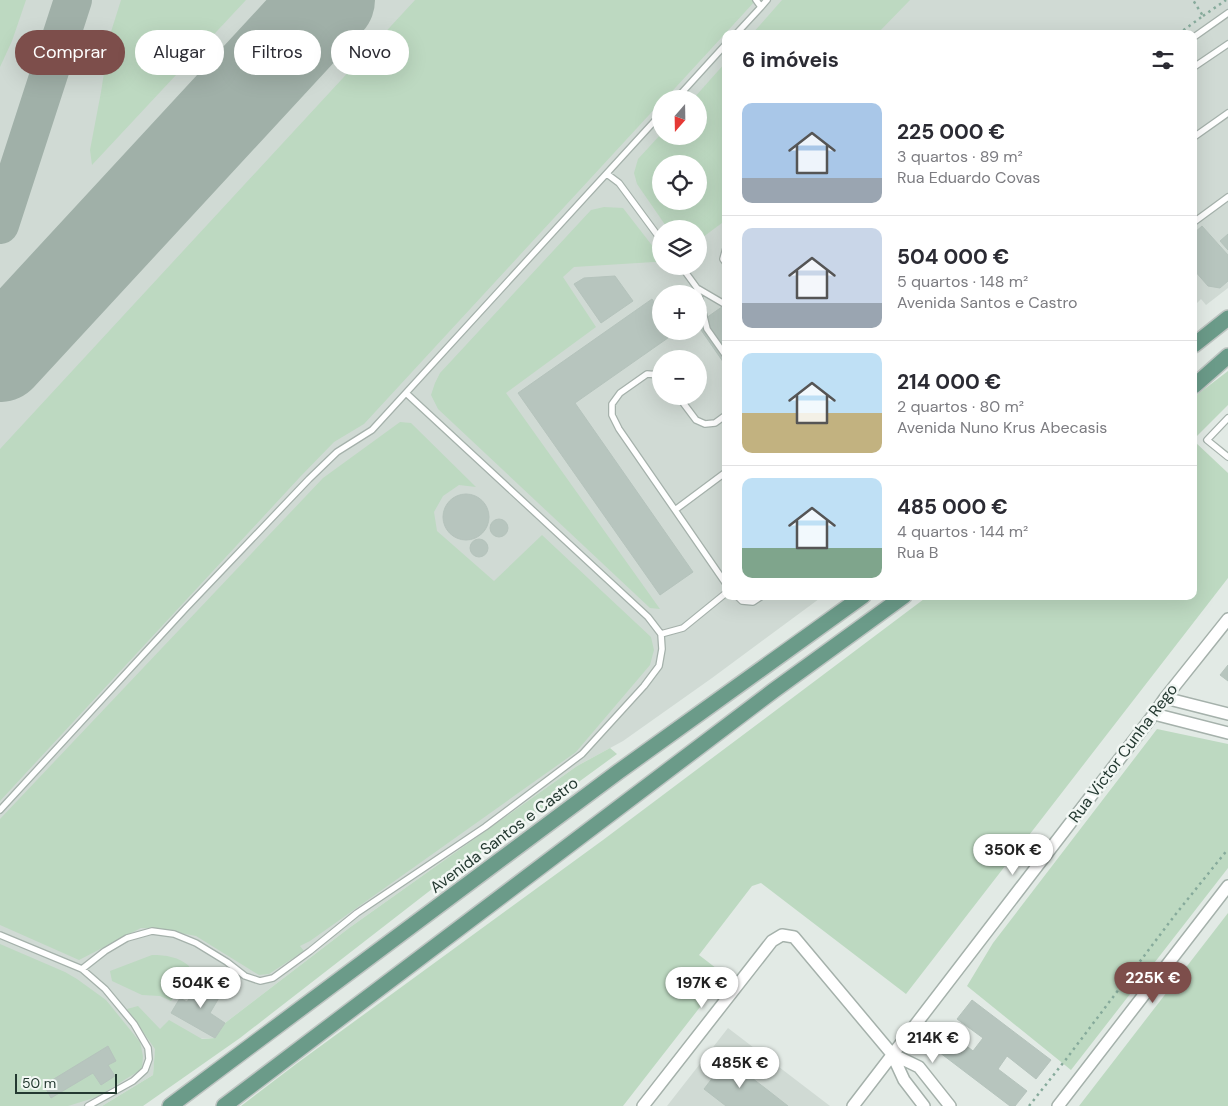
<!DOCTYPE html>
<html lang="pt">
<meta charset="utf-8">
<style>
body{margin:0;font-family:"DM Sans",sans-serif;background:#f2f2f3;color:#2b2b33;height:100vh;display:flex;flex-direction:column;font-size:19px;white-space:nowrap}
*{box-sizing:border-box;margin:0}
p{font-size:16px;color:#7c7c81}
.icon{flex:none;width:28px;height:28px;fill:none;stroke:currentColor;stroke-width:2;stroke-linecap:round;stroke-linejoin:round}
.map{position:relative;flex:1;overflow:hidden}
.sheet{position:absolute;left:722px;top:30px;width:475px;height:570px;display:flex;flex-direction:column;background:#fff;border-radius:10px;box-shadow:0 5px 20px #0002}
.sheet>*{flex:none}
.top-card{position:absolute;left:15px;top:30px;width:475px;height:45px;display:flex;gap:10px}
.needle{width:32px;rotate:200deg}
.buttons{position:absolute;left:652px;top:90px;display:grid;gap:10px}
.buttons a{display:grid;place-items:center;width:55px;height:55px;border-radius:50%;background:#fff;box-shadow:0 5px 20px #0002;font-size:25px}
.scale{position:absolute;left:15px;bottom:12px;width:102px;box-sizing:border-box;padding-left:5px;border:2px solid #243931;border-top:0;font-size:14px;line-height:18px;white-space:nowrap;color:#243931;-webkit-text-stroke:4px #f2f7f4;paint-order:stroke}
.price{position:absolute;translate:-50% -42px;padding:0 11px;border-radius:18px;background:#fff;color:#222;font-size:16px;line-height:32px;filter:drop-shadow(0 1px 2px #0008)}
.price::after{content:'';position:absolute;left:50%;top:30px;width:15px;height:11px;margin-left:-8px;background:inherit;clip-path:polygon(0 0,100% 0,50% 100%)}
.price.on{background:#7d4e4b;color:#fff}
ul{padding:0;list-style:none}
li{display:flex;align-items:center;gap:15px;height:125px;padding:0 20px}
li+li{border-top:1px solid #e1e1e2}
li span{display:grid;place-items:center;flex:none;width:140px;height:100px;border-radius:10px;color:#555}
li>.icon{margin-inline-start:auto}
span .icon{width:60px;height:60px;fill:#fffc;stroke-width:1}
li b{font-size:21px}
h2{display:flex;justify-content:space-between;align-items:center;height:60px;padding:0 20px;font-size:21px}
.chip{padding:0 18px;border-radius:22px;background:#fff;box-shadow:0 5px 20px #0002;font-size:18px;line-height:45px}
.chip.on{background:#7d4e4b;color:#fff}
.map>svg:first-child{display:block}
.built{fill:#d0dad4;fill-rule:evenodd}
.green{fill:#bdd9c1;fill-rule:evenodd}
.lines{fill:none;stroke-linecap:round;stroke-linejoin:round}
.taxiway{stroke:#a0b0a8;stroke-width:38}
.runway{stroke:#a0b0a8;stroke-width:92}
.building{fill:#b7c5be;stroke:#b5c3bc}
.lane-casing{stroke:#a5b1ab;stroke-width:8}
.street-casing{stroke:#a5b1ab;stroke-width:14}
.primary-casing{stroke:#bdc4c1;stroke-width:18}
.path{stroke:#86aa9b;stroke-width:2.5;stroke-dasharray:2.5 4;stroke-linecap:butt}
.lane{stroke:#fff;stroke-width:5.5}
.street{stroke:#fff;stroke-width:11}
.primary{stroke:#6b9b89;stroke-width:15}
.labels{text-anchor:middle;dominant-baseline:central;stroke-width:5;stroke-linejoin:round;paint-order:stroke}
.street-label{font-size:16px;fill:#243931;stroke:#f2f7f4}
</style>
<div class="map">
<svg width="1228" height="1106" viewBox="0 0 1228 1106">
<rect width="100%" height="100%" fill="#e2eae5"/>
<path class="built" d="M0,0h1228v288l-22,17 -5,-6 -7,7v-272h-468v562h97l-111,82 -89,63 -46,25 -228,162 -124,95 -10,15 -59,3 -3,34 -51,31h-102zM661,99h38v37h-38zM661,164h38v37h-38zM661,229h38v37h-38zM661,294h38v37h-38zM661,359h38v37h-38z
M728,1028l102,78h-163z"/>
<path class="green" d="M0,0h26l-14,41 -12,26z
M121,0h125l-154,165 -2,-15 11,-58 9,-57z
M415,0h341l-91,99h-4v3l-297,322 -30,18 -34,35 -300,324v-352z
M782,0h128l-33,34h-125z
M726,62v158l-27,20v-11h-31l-31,-45 -3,-11 4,-14 23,-25v2h38v-37h-6zM661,164h38v37h-38z
M604,207l19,1 38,49v6l-7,-1 -80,5 -11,10 33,50 -90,66 154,216 -10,-1 -212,-199 -7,-14 4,-12 5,-10 151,-163z
M1228,371v34l-34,34v-42z
M400,422l11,1 65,64 -17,-2 -16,11 -9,16 3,19 57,50 48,-46 109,102 3,13 -4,15 -74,87 -266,189 -10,5 4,5 -35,23 -10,1 -63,-39 -37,-7 -18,-1 -62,32 -79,-35v-106l323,-341z
M1194,441l34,32v105l-322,416 -145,-111 -9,3 -53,69 26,20 -102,131h-382l55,-42 307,-224 325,-244h266z
M1157,729l71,15v124l-157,202 -104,-84 26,-43z
M610,748l7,6 -185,135 -192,149 -97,68h-41l51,-31 2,-26 -28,-40 11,-3 22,23 9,-9 33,19 13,-1 10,-15 124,-95 228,-162z
M1228,913v193h-149z
M0,944l65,28 12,7 29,21 34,42 3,14 -1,13 -45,28 -29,9h-68z
M152,955c14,0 27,2 37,11l1,7 -19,28 -11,-5 -18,-1 -30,-14 -2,-10z"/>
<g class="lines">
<path class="taxiway" d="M0,225l73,-225"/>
<path class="runway" d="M0,356l329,-356"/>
</g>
<path class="building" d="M1202,226l26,29v26l-8,7 -12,-2 -14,-16v-37z
M1228,234v16l-8,-9z
M615,276l18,25 -32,22 -27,-39 10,-6z
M652,299l9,13v19h14v2l-100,70 118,169 -33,23 -142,-202z
M726,304v62l-27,-39v-4z
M443 517a23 23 0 1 1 46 0a23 23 0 1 1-46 0Z
M490 528a9 9 0 1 1 18 0a9 9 0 1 1-18 0Z
M470 548a9 9 0 1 1 18 0a9 9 0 1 1-18 0Z
M1228,665v16l-8,-6z
M202,978l21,13 -13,22 15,10 -10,15 -44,-25 9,-15 7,4z
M972,1000l79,60 -15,19 -29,-23 -9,13 29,22 -12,15h-5l-75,-57 14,-17 24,19 10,-13 -26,-19z
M108,1046l8,15 -8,4 7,11 -14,9 -8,-12 -42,25 -7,-13z
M727,1059l38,29 23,18h-62l-22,-17z"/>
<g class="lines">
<defs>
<path id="lane" d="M756,0l5,7 6,-7
M736,34l25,-27
M1194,37l34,-24
M1194,67l34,-23
M676,99l50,-55
M1194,137l34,-24
M607,174l12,9 42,57
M1194,222l34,-25
M726,248l-3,11 3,4
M681,266l16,22
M698,294l-1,-6 29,17
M699,296l8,33 19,27
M661,376l-1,-1 -13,-1 -27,19 -8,11v11l7,14 56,81 51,-38
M406,393l242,224 13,17
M678,396l18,24 9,4 10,-1 11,-8
M1228,418l-21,22 21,17
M675,510l51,74
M737,596l5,5 11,1 9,-6
M0,810l186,-202 123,-129 28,-27 35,-22 289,-316
M0,935l82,34 23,20 29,35 14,24 1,11 -4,11 -12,11 -45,25
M82,969l23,-18 22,-13 25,-7 22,3 22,9 31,19 18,14 15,5 13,-3 37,-27 47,-38 128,-86 97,-73 62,-68 15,-20 3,-17 -1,-15 22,-6 43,-35"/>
<path id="street" d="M1165,698l63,16
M1154,714l74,19
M892,1054l27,13 31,39
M643,1106l129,-165 10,-6 12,2 98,117 12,26 20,26
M853,1106l301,-392 11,-16 63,-79
M1058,1106l170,-220"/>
<path id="primary" d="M1194,345l34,-27
M1194,386l34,-30
M170,1106l448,-334 245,-176
M224,1106l549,-415 131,-95"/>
</defs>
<use href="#lane" class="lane-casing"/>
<use href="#street" class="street-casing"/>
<use href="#primary" class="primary-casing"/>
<path class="path" d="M1203,16l23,-16
M1178,34l25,-18 -10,-16
M1029,1106l38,-48 108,-143 53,-66"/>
<use href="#lane" class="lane"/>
<use href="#street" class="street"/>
<use href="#primary" class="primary"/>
</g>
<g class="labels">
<g class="street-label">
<text transform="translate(1123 753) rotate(-53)">Rua Victor Cunha Rego</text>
<text transform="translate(504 835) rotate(-37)">Avenida Santos e Castro</text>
</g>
</g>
</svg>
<div class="buttons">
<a><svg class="needle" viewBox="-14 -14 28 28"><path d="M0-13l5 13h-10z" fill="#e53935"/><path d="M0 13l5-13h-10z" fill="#7c7c81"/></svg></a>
<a><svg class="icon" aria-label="locate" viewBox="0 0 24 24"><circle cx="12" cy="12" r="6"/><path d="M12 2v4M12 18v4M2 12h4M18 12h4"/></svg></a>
<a><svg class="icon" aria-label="layers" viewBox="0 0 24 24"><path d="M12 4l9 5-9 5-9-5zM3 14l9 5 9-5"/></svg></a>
<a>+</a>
<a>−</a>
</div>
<div class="scale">50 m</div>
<b class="price" style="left:1013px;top:876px">350K €</b>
<b class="price on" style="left:1153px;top:1004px">225K €</b>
<b class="price" style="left:201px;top:1009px">504K €</b>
<b class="price" style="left:702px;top:1009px">197K €</b>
<b class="price" style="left:933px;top:1064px">214K €</b>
<b class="price" style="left:740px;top:1089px">485K €</b>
<div class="top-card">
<a class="chip on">Comprar</a>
<a class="chip">Alugar</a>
<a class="chip">Filtros</a>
<a class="chip">Novo</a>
</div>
<section class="sheet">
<h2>6 imóveis<svg class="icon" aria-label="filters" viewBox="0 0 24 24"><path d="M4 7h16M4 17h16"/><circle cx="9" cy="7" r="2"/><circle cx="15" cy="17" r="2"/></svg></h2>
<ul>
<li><span style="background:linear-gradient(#a9c7e8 75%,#9aa5b1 0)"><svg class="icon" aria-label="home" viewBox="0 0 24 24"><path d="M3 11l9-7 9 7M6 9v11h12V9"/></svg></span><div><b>225 000 €</b><p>3 quartos · 89 m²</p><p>Rua Eduardo Covas</p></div></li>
<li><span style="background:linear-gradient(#c9d6e8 75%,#9aa5b1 0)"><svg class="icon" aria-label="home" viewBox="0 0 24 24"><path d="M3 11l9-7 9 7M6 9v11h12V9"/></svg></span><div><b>504 000 €</b><p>5 quartos · 148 m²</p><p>Avenida Santos e Castro</p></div></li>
<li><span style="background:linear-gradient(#bfe0f5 60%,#c2b280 0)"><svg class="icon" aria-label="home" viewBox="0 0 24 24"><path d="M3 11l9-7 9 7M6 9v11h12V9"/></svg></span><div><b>214 000 €</b><p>2 quartos · 80 m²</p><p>Avenida Nuno Krus Abecasis</p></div></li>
<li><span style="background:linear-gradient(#bfe0f5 70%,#7fa58c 0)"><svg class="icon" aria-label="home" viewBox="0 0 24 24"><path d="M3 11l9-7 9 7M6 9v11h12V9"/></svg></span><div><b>485 000 €</b><p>4 quartos · 144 m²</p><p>Rua B</p></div></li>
</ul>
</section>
</div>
